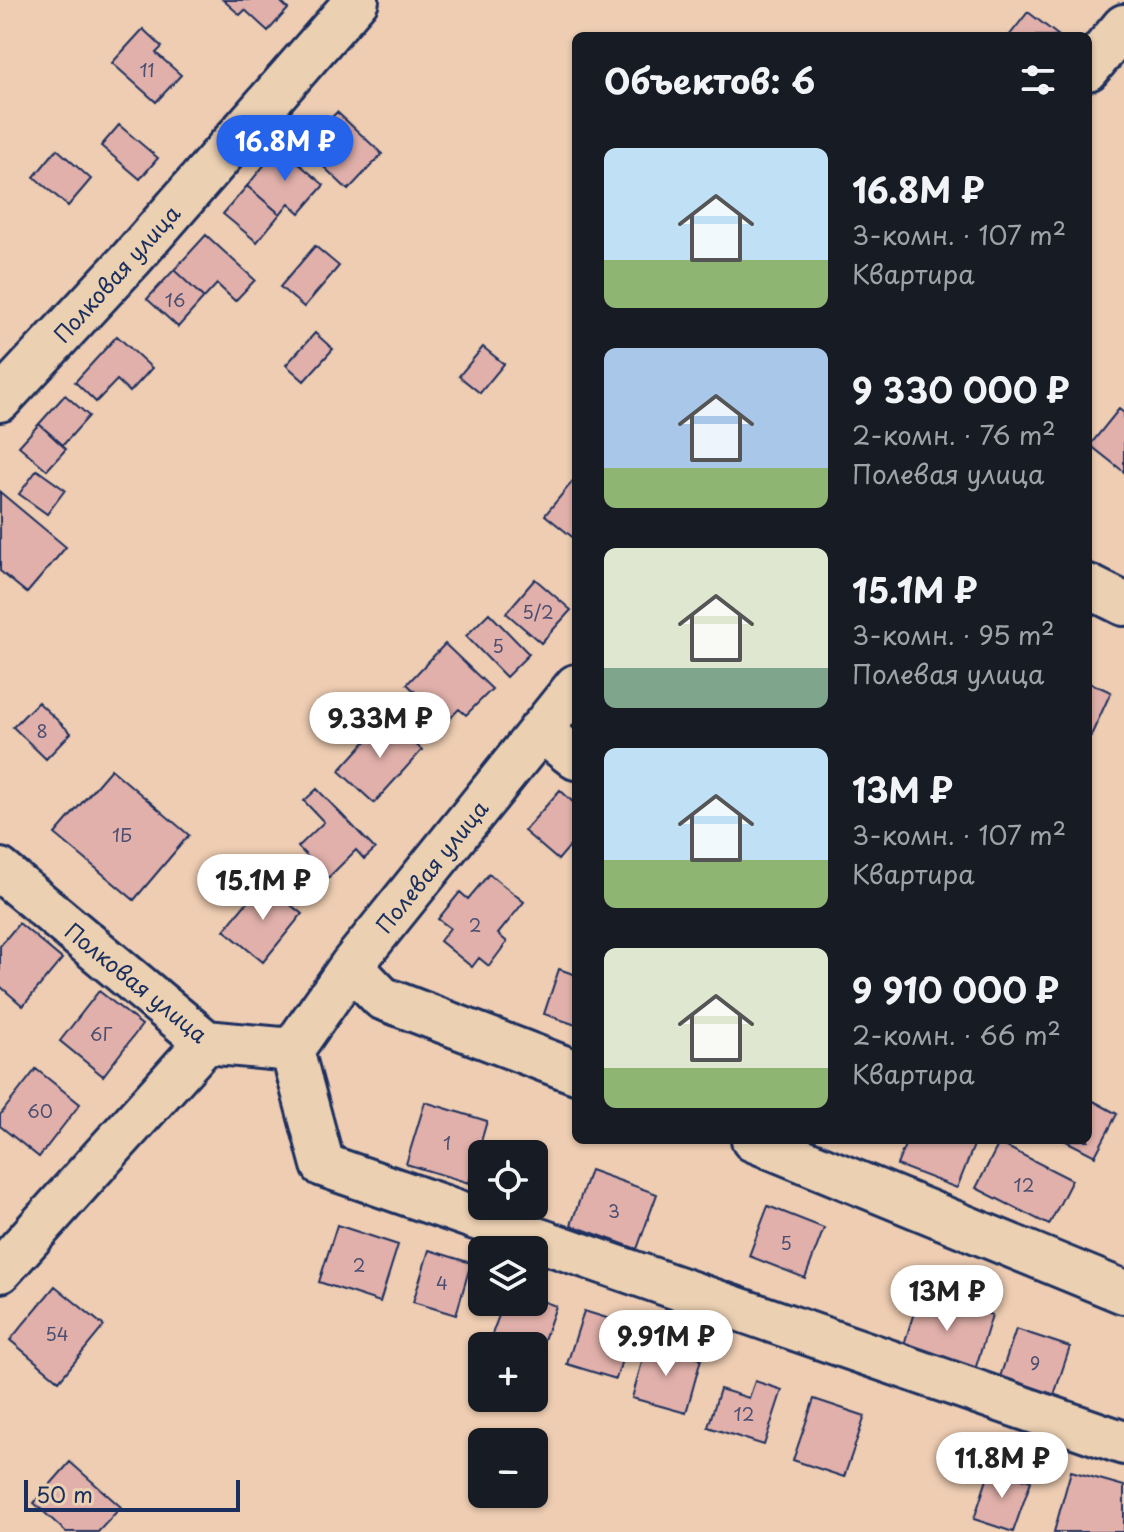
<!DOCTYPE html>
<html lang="ru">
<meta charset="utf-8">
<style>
body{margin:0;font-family:"Playpen Sans",sans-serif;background:#242831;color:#f1f3f6;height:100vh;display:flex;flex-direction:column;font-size:30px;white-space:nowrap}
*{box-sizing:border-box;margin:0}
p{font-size:26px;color:#9ea1a6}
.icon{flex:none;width:44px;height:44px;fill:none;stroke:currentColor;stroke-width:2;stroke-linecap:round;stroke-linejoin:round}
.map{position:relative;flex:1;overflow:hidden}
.drawer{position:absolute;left:572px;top:32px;width:520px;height:1112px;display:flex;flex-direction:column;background:#171b24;border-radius:12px;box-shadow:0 2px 6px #0004}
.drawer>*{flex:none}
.controls{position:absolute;left:468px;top:1140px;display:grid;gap:16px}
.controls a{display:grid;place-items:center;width:80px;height:80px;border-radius:12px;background:#171b24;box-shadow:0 2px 6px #0004;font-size:40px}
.scale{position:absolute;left:24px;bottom:20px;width:216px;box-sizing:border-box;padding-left:8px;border:4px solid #1b2f5e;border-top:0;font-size:22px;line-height:28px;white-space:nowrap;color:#1b2f5e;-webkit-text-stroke:6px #ebd0b2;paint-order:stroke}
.price{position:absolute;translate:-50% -68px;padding:0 18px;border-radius:28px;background:#fff;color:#222;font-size:26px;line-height:52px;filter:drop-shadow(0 2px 4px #0008)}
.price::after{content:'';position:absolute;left:50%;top:48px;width:24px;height:18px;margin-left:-12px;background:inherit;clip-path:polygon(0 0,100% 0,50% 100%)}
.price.on{background:#2563eb;color:#fff}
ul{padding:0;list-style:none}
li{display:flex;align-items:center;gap:24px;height:200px;padding:0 32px}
li span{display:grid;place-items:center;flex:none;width:224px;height:160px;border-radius:12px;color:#555}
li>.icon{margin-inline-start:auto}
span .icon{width:96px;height:96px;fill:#fffc;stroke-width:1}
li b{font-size:34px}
h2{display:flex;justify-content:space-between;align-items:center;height:96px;padding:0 32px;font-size:34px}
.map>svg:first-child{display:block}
.building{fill:#e1b0aa;stroke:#1b2f5e;stroke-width:2}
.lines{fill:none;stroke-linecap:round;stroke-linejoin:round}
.minor-casing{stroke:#1b2f5e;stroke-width:48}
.minor{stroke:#ebd0b2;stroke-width:42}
.labels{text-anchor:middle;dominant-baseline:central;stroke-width:6;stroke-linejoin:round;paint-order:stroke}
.number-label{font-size:18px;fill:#4c4f71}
.street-label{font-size:22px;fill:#1b2f5e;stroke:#ebd0b2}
</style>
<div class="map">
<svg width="1124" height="1532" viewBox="0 0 1124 1532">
<rect width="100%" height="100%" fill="#eecdb2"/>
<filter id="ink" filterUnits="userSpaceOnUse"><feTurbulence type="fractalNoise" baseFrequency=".0125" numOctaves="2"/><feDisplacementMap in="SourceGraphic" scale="16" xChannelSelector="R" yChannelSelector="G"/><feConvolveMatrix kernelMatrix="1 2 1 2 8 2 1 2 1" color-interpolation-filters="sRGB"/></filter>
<g filter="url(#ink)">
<path class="building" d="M223,0h56l9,9 -20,22 -23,-21 -5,5z
M1028,12l31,24h-50z
M143,29l19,18 -6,6 25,22 -25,27 -44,-39z
M337,112l45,42 -34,36 -45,-43z
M119,125l39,33 -18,21 -39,-33z
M279,147l45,38 -24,28 -11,-10 -9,11 -33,-28z
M57,149l34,30 -23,27 -34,-29z
M247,186l33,28 -23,28 -34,-28z
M206,235l49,45 -20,21 -18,-17 -13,14 -30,-28z
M315,246l24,20 -35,41 -24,-20z
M174,270l30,28 -26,29 -31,-28z
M315,333l18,16 -29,32 -18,-16z
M117,336l35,32 -22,24 -13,-12 -21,22 -21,-20z
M483,347l21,17 -24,29 -21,-17z
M65,395l24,21 -26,29 -24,-21z
M1119,409l5,4v59l-34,-27z
M39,424l27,25 -19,21 -28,-24z
M37,470l28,20 -18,24 -28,-20z
M576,477v63l-31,-25z
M0,492l66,55 -39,46 -27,-22z
M535,579l36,31 -30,33 -35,-30z
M489,613l40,41 -23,23 -40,-41z
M445,644l47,45 -26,26 -7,-6 -13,13 -39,-38z
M1088,682l23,10 -23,50z
M38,702l33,31 -25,26 -33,-32z
M387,718l35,32 -48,53 -35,-32z
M111,769l78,66 -55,65 -79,-66z
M317,789l58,60 -11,10 -8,-9 -28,28 -30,-31 26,-25 -20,-21z
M560,790l16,15v34l-18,21 -34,-29z
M489,874l35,28 -26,32 9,8 -18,24 -10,-8 -7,9 -32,-26 10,-13 -12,-9 22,-27 8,7z
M263,883l39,31 -39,48 -39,-32z
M19,923l43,36 -39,47 -23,-20v-40z
M559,969l17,6v50l-32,-11z
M99,991l43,34 -39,51 -43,-35z
M36,1069l44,35 -41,53 -39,-31v-11z
M1088,1098l29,16 -22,42 -31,-16h24z
M425,1102l62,19 -18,62 -63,-19z
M907,1140h69l-19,48 -60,-23z
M999,1143l73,37 -23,45 -73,-37z
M590,1170l67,24 -20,55 -66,-24z
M768,1206l56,22 -19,50 -56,-22z
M337,1225l61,20 -18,57 -61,-20z
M429,1250l42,13 -15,52 -43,-13z
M55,1286l49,40 -45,55 -49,-41z
M920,1293l72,22 -18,58 -72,-22z
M534,1298l22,8 -17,48 -5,-2v-6h-18l-25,-9 13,-35h30z
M584,1311l49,15 -17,53 -49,-15z
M1016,1329l54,18 -16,48 -54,-18z
M647,1344l54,15 -15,54 -54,-15z
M755,1381l27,9 -18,55 -56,-18 12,-38 29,9z
M814,1399l51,17 -21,61 -51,-17z
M70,1462l51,45 -23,25h-32l-32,-29z
M991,1467l40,14 -18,51 -39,-13z
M1071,1471l53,15v46h-70z"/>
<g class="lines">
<defs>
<path id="minor" d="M1088,69l36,-43
M0,400l132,-142 225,-258
M1088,586l36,18
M540,730l36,28
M0,870l206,172 86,8
M351,966l31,32 194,74
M292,1050l31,115 801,278
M292,1050l59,-84 225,-280
M753,1140l371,152
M0,1271l206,-229"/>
</defs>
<use href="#minor" class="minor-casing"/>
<use href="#minor" class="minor"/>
</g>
</g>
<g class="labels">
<g class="number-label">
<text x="147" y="69">11</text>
<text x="175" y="299">16</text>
<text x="538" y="611">5/2</text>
<text x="498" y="645">5</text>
<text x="42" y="730">8</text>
<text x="122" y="834">1Б</text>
<text x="475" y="924">2</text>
<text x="101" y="1033">6Г</text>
<text x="40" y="1110">60</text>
<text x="447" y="1142">1</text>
<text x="1024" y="1184">12</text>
<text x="614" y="1210">3</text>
<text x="786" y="1242">5</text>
<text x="359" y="1264">2</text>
<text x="442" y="1282">4</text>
<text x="57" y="1333">54</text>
<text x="1035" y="1362">9</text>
<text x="744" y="1413">12</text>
</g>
<g class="street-label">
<text transform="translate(116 273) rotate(-48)">Полковая улица</text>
<text transform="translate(431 866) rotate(-51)">Полевая улица</text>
<text transform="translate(137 982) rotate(39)">Полковая улица</text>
</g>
</g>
</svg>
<div class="controls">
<a><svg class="icon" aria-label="locate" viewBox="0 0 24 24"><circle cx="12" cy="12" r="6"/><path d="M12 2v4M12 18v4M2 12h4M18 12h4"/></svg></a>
<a><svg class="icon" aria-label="layers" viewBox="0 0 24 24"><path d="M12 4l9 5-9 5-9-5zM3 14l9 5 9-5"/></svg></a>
<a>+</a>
<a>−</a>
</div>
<div class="scale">50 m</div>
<b class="price on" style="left:285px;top:183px">16.8M ₽</b>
<b class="price" style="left:380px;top:760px">9.33M ₽</b>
<b class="price" style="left:263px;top:922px">15.1M ₽</b>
<b class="price" style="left:947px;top:1333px">13M ₽</b>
<b class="price" style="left:666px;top:1378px">9.91M ₽</b>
<b class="price" style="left:1002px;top:1500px">11.8M ₽</b>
<section class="drawer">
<h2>Объектов: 6<svg class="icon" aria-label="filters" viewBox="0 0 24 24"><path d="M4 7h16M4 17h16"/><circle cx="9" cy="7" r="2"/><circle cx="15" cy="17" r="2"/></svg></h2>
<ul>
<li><span style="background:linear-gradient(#bfe0f5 70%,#8fb573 0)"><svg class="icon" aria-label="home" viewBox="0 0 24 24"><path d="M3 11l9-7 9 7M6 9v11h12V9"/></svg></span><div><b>16.8M ₽</b><p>3-комн. · 107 m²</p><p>Квартира</p></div></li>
<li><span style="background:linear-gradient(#a9c7e8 75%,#8fb573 0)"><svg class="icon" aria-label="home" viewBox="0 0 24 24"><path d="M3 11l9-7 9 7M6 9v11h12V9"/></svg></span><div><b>9 330 000 ₽</b><p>2-комн. · 76 m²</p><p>Полевая улица</p></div></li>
<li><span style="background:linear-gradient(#dfe7d0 75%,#7fa58c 0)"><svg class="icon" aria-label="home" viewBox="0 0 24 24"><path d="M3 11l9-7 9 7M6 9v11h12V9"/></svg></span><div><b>15.1M ₽</b><p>3-комн. · 95 m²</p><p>Полевая улица</p></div></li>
<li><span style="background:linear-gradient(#bfe0f5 70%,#8fb573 0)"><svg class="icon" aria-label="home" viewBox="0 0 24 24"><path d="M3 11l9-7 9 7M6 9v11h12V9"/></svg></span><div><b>13M ₽</b><p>3-комн. · 107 m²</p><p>Квартира</p></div></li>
<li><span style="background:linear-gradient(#dfe7d0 75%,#8fb573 0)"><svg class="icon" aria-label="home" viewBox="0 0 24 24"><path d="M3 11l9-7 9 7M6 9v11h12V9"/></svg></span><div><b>9 910 000 ₽</b><p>2-комн. · 66 m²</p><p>Квартира</p></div></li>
</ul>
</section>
</div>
